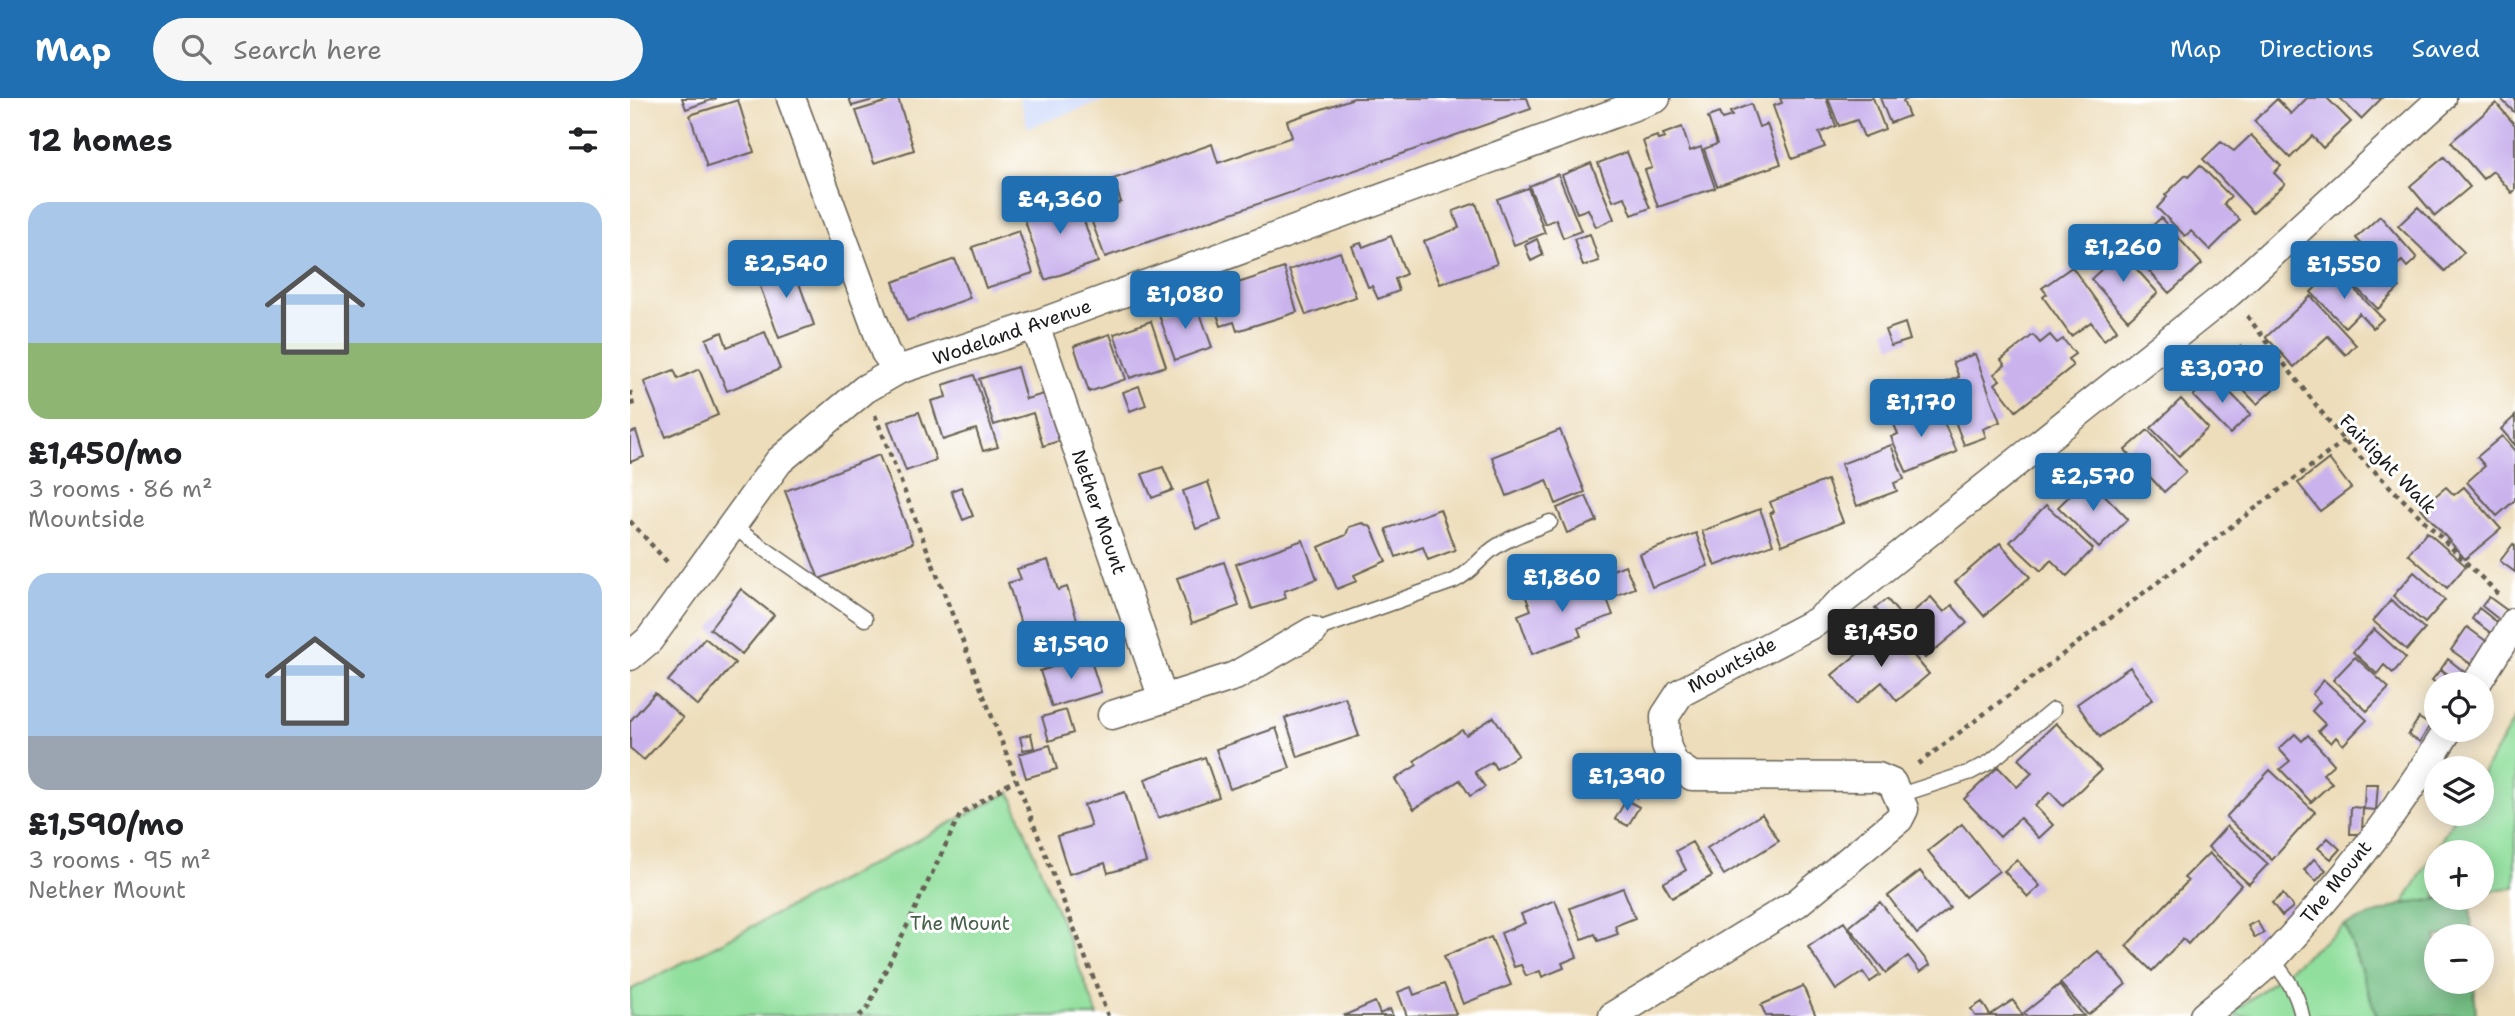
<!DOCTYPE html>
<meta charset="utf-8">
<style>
body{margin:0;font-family:"Shantell Sans",sans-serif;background:#f6f6f6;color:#202124;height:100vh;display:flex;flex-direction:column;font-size:26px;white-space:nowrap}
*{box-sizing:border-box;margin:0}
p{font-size:23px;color:#757577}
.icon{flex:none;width:38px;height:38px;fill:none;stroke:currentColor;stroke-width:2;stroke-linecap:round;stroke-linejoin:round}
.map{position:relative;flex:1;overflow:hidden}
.sheet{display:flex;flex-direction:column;background:#fff;width:630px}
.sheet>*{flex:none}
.buttons{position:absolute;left:1794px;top:574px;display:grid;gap:14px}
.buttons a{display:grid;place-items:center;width:70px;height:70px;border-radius:50%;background:#fff;box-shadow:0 4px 18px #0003;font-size:35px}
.price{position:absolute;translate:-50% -60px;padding:0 16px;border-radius:7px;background:#1f6fb2;color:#fff;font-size:23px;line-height:46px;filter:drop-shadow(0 2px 4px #0008)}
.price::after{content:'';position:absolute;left:50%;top:42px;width:21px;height:16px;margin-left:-10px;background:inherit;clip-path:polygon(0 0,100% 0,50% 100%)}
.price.on{background:#222;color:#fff}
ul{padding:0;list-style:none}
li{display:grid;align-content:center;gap:14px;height:371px;padding:0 28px}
li span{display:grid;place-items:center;height:217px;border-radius:21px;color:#555}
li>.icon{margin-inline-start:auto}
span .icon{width:126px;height:126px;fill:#fffc;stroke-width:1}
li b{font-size:30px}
h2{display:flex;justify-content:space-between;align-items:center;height:84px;padding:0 28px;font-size:30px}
header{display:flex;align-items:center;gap:42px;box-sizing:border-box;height:98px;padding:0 35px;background:#1f6fb2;color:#fff}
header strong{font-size:33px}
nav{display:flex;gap:38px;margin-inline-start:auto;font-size:24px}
.search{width:490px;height:63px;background:#f6f6f6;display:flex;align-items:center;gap:18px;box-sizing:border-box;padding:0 24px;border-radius:38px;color:#757577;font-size:26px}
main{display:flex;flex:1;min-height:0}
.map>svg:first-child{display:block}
.built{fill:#cedafa}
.green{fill:#91df9d;stroke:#567e5c;stroke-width:2}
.forest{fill:#74be84;stroke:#486d50;stroke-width:2}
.building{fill:#cab3ed}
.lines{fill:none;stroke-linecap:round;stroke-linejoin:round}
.lane-casing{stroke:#656053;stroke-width:17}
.street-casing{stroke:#656053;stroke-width:31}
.path{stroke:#656053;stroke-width:4.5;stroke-dasharray:5 5;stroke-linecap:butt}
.lane{stroke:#fff;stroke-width:14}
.street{stroke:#fff;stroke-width:28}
.labels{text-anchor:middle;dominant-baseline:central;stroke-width:6;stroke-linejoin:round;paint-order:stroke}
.street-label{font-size:19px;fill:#1c1c1c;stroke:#fff}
.park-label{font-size:19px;fill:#456049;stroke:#fff}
</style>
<header>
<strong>Map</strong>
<div class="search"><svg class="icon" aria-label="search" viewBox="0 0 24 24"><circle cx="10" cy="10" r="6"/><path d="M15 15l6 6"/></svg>Search here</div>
<nav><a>Map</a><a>Directions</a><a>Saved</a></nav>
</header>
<main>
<section class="sheet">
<h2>12 homes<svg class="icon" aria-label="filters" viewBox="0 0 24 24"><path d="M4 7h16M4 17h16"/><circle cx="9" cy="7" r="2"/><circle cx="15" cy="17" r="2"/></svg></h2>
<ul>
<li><span style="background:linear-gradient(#a9c7e8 65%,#8fb573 0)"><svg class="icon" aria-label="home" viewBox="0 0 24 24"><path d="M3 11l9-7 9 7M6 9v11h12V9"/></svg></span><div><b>£1,450/mo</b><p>3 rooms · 86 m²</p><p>Mountside</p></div></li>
<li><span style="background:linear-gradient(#a9c7e8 75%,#9aa5b1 0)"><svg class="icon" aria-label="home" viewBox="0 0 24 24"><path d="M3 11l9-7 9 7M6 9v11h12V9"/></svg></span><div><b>£1,590/mo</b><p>3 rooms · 95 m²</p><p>Nether Mount</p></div></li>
</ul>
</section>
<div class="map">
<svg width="1885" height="918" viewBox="0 0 1885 918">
<rect width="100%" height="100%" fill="#fff"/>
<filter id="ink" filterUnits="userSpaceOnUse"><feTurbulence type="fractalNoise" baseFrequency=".0143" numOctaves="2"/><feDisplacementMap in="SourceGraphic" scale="14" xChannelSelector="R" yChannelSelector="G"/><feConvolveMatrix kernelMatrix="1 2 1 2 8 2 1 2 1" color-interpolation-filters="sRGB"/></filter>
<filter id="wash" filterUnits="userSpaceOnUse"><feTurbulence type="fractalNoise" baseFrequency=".00686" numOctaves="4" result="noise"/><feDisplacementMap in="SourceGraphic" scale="28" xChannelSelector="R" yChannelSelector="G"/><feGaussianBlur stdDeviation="1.57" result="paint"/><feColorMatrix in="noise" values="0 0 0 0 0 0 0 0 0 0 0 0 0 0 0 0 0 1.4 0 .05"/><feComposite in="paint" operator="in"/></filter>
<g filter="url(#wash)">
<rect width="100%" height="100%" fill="#edddba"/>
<path class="built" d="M389,0h93l-84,30z"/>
<path class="green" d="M1885,620v169l-33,5v-40h-46v46h11l-44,6 54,-90h25v-40z
M380,694l88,224h-468v-26z
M1715,827l32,91h-148z"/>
<path class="forest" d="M1817,800h23l2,38h-36v46h38l2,34h-99l-32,-91 58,-21z"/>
<g id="blocks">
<path class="building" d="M52,0h35l-31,11z
M219,0h28v1l-25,7z
M268,0l16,52 -40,13 -18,-52z
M724,0h173l4,11 -426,148 -16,-43 32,-12 -8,-23 99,-35 6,19 74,-26 -5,-16z
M1150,0h46l10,28 -17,7 6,14 -33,12 -19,-53 9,-3z
M1198,0h45l12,31 -21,8 -7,-17 -18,6z
M1250,0h30l-7,3 6,15 -19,7z
M1677,0h20l24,24 -28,26 -11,-12 -22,22 -36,-37 23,-22 14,15z
M1710,0h42l-21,21z
M1870,0h15v15z
M108,2l16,52 -47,15 -17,-52z
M1866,5l19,22v65l-3,3 -19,-22 -10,8 -32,-37z
M1121,6l8,23 8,-3 14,40 -64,22 -13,-37 13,-5 -9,-27 11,-4 3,6 10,-3 -2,-4z
M1052,29l8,24 11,-4 14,41 -57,19 -13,-37 7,-2 -9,-27 14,-5 1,4 7,-2 -2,-4z
M1621,37l30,31 -7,7 11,11 -32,29 -50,-54 18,-17 13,9z
M997,54l23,56 -18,7 -7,-18 -12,4 -15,-38z
M1814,59l26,30 -35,29 -25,-30z
M961,65l23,56 -18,8 -8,-18 -11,4 -15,-38z
M1570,67l31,32 -7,7 16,16 -30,30 -19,-19 -6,5 -28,-28 10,-11 -2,-2 21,-20 2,2z
M928,76l23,57 -18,7 -7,-19 -11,5 -16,-38z
M898,90l17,45 -31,12 -17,-46z
M444,93l24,71 -53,18 -24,-71z
M846,105l21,61 -57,20 -16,-43 35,-13 -6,-17z
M1788,109l46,45 -19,19 -47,-45z
M1750,118l37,42 -10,9 -5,-6 -15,12 -31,-35z
M1531,120l41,46 -33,29 -41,-45z
M389,133l14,42 -47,15 -14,-41z
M960,136l9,27 -16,5 -9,-27z
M761,138l15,38 -11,5 4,12 -21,8 -6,-13 -4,1 -16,-41 9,-3 2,4z
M907,141l6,16 -12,6 -6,-16z
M1726,146l44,43 -22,22 -44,-43z
M1482,150l9,9 2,-3 35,39 -30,27 -37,-41 13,-12 -6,-6z
M710,154l16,45 -50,18 -17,-45z
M325,161l15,39 -63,23 -14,-39z
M161,163l23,64 -35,13 -21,-57 10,-3 -3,-8z
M1442,169l45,63 -13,10 -13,-18 -20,14 -28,-39 4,-3 -5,-6z
M654,170l13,44 -60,19 -3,-9 -13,4 -8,-24 19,-5 -3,-11z
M1705,171l48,50 -10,9 -14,-15 -14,14 -34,-35z
M1681,198l45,49 -10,10 -18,-19 -34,31 -28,-30z
M566,204l16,45 -37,13 -16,-45z
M521,223l15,45 -36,12 -16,-44z
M1275,225l5,17 -19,6 -6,-16z
M92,234l5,15 38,-15 15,37 -53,22 -21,-52z
M480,236l16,45 -37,13 -15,-46z
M1403,237l7,8 10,-8 7,8 6,-4 12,15 -7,5 5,7 -57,45 -21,-27 5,-4 -6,-6 11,-9 -4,-5z
M1611,248l37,39 -21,19 -37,-38z
M1345,256l25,68 -17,7 3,8 -22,8 -23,-61 18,-7 -6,-15z
M387,269l9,32 18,-5 15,47 -16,5 -10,-33 -39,12 -15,-46z
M69,271l19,46 -52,22 -22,-55 30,-12 4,9z
M344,277l24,72 -15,4 -7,-22 -33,11 -12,-39 15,-4 -3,-12z
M1584,278l37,38 -21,20 -37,-38z
M509,288l7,19 -16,6 -7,-19z
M1551,301l27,29 -29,28 -28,-28z
M1291,306l8,17 12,-5 16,36 -50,21 -16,-36 7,-3 -7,-17z
M289,314l17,48 -30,11 -18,-49z
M1885,318v29l-14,-16z
M930,332l25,62 -29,12 -9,-24 -40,16 -15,-39z
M1518,332l38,42 -22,20 -39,-42z
M6,333l8,26 -14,5v-29z
M1872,338l13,15v49l-18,16 -30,-34 18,-16 -8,-9z
M1261,347l13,34 -10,4 3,8 -40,15 -16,-42z
M249,357l34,88 -94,36 -34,-88z
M1699,361l22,29 -31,23 -22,-28z
M533,369l10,23 -21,8 -10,-24z
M1458,380l40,41 -29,29 -41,-41z
M1197,382l16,42 -61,23 -12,-32 4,-1 -4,-10z
M578,384l13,38 -25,9 -13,-38z
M331,389l12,29 -10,4 -12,-29z
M1816,389l8,8 10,-8 37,42 -36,30 -44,-51z
M956,398l11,25 -30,12 -10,-25z
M1416,407l47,44 -26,27 -16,-16 -10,11 -31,-29z
M810,411l15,41 -27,10 -5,-13 -27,10 -10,-28z
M1130,411l13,35 -58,22 -13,-35z
M732,425l9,4 15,34 -32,14 3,6 -20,8 -18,-42 27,-12 3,-8z
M1797,434l39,34 -19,22 -39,-34z
M1066,435l12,33 -56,21 -12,-33z
M673,442l14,39 -33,12 2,7 -34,11 -16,-45z
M1370,445l30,34 -46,39 -29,-34z
M1883,446l2,2v26l-15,-11z
M418,462l10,30 9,-3 12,39 -52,17 -19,-60 13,-4 -4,-10z
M594,464l15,44 -47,17 -15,-45z
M995,467l10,23 -20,8 -10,-23z
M1784,474l31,28 -20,23 -32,-27z
M948,481l6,14 18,-7 11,29 -35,13 3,8 -49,18 -14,-39 13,-5 -6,-15 28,-10 5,14 5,-1 -4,-12z
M111,491l33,26 -32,39 -32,-25z
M1301,499l13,15 8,-7 15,18 -42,35 -28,-33z
M1859,499l19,14 -7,10 -19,-15z
M1257,501l14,17 -12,9 -14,-17z
M1761,502l34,29 -18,21 -34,-29z
M1849,510l19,15 -7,10 -19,-14z
M1260,529l39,47 -32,27 -15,-19 -26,22 -24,-29z
M1837,529l19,14 -15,23 -20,-14z
M1744,531l32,29 -13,15 -9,-8 -7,9 -24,-22z
M75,540l30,25 -37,43 -30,-25z
M459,557l12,37 -49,15 -12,-36z
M1725,559l34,31 -22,23 -34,-31z
M1818,561l19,15 -7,9 -19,-14z
M1500,569l23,32 -53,38 -23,-33z
M1810,572l18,14h-21l-5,-4z
M1694,582l43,40 -24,25 -7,-8 -5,6 -13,-12 7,-7 -13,-13 8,-9 -8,-8z
M25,595l28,25 -39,42 -14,-12v-27z
M715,599l14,39 -61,21 -13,-39z
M436,612l7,23 -24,8 -7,-24z
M864,619l24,38 -22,14 -4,-7 -17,10 10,15 -15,9 -10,-16 -46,29 -19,-30 22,-14 -3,-4 48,-31 4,5z
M1789,620l11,7 -10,17 -12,-7z
M1426,625l45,47 -38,36 -13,-14 -15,14 18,19 -14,13 -19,-20 -20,19 -36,-38 34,-32 19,20 15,-14 -14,-14z
M646,630l14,40 -60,21 -14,-40z
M401,636l3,14 -11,2 -3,-13z
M1665,636l7,7 6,-6 26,29 -11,10 9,9 -21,19 -31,-33 10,-8 -11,-12z
M420,647l7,24 -31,9 -7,-24z
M575,659l14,40 -61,21 -13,-39z
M1006,666l16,11 -15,23 -17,-11z
M1640,672l45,42 -43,48 -46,-43z
M1735,686h13l-2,26 -12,-1z
M495,694l21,70 -38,11 -3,-10 -36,11 -12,-38 34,-10 -7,-21z
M996,702l13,7 -11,19 -13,-7z
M1721,709l12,1 -1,26h-12z
M1132,716l17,27 -55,34 -17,-27z
M1332,726l37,47 -34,26 -37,-46z
M1597,728l41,38 -19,20 -41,-37z
M1698,740l12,11 -9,10 -13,-11z
M1062,744l20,34 -40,22 -9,-15 23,-13 -10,-19z
M1579,755l32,32 -53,59 -5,-5 -31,32 -26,-25 62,-65 -4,-3z
M1684,761l12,11 -10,11 -12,-11z
M1387,762l23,26 -12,11 -24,-26z
M1290,773l30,37 -33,26 -29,-38z
M993,790l12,30 -20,8 3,8 -20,7 -3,-7 -13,5 -12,-31z
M1653,796l10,13 -11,9 -10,-13z
M925,802l22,57 -15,6 2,5 -22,9 -2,-6 -14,5 -5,-11 -7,2 -13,-34 24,-10 -4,-9z
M1250,804l50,63 -10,7 -12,-16 -22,17 -37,-46z
M1627,823l7,12 -9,5 -7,-12z
M1214,824l36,53 -10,7 -7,-10 -27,18 -28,-43z
M861,839l20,48 -48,19 -19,-48z
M1468,853l28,33 -38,31 -28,-32z
M814,886l12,30 -49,2 -9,-24 13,-5 3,8z
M1429,887l25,31h-58l-2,-3z
M1173,888l13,30h-50l-5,-11z
M1383,902l10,16h-48l-4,-7 11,-7 8,13z
M745,904l5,12 10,-5 3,7h-50z"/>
</g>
</g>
<g filter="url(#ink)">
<use href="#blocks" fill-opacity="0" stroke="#656053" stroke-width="2"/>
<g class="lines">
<defs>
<path id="lane" d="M102,428l133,93
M683,533l141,-50c16,-8 22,-18 35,-29 17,-14 41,-21 61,-30
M1270,697l71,-23 19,-10 63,-52
M1641,861c16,18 26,33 31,57"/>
<path id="street" d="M161,0l94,254 13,18
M405,227l128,374 72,-23 78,-45
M0,558l19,-16 130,-179 86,-72 33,-19 137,-45 621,-227
M1846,586l39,-62
M482,617l51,-16
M983,918l184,-113 102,-84 5,-10 -12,-26 -14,-6 -186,-1 -18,-12 -8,-19 -1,-29 15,-23 136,-71 413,-329 213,-195
M1574,918c22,-19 49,-37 69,-58 65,-70 125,-147 175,-228"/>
</defs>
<use href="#lane" class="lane-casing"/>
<use href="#street" class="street-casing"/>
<path class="path" d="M1617,218l97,125 157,156
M0,293l3,15 -3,4
M245,317l233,601
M0,423l39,43
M1288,666l426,-323
M229,918l8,-7 93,-194 56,-36"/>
<use href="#lane" class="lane"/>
<use href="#street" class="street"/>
</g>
</g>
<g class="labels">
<g class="street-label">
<text transform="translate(382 234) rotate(-19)">Wodeland Avenue</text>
<text transform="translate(1758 366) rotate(46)">Fairlight Walk</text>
<text transform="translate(469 414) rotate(71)">Nether Mount</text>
<text transform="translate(1102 567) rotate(-28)">Mountside</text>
<text transform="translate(1706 784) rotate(-51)">The Mount</text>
</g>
<g class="park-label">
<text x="330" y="825">The Mount</text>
</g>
</g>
</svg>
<div class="buttons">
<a><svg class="icon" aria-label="locate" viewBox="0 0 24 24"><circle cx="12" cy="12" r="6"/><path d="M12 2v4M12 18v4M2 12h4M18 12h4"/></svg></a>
<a><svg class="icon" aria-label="layers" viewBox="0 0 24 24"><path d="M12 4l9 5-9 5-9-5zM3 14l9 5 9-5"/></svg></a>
<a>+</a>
<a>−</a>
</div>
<b class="price" style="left:430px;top:138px">£4,360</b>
<b class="price" style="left:1493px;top:186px">£1,260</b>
<b class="price" style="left:156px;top:202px">£2,540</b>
<b class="price" style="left:1714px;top:203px">£1,550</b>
<b class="price" style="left:555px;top:233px">£1,080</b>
<b class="price" style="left:1592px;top:307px">£3,070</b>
<b class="price" style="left:1291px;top:341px">£1,170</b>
<b class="price" style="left:1463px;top:415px">£2,570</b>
<b class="price" style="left:932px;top:516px">£1,860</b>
<b class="price on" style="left:1251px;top:571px">£1,450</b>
<b class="price" style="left:441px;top:583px">£1,590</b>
<b class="price" style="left:997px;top:715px">£1,390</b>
</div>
</main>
